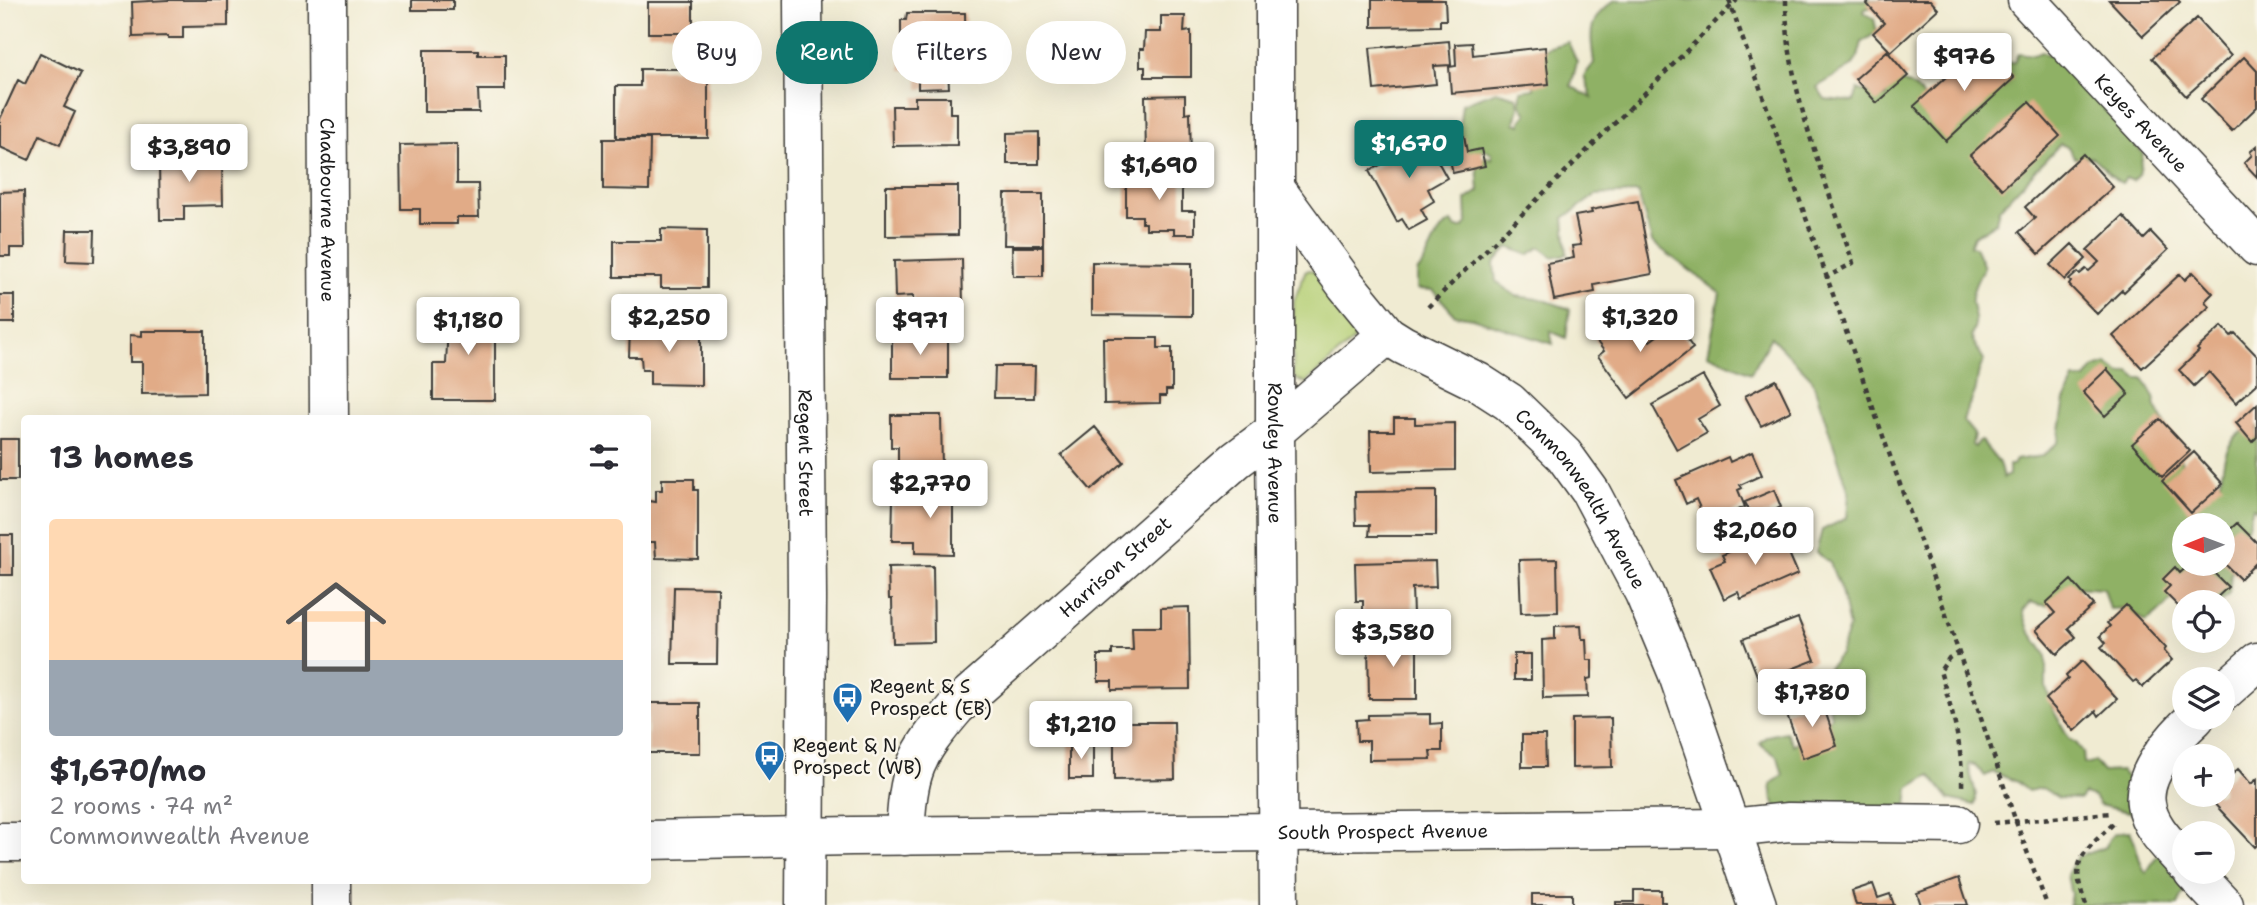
<!DOCTYPE html>
<meta charset="utf-8">
<style>
body{margin:0;font-family:"Shantell Sans",sans-serif;background:#f7f7f7;color:#2b2b33;height:100vh;display:flex;flex-direction:column;font-size:26px;white-space:nowrap}
*{box-sizing:border-box;margin:0}
p{font-size:23px;color:#7c7c81}
.icon{flex:none;width:38px;height:38px;fill:none;stroke:currentColor;stroke-width:2;stroke-linecap:round;stroke-linejoin:round}
.map{position:relative;flex:1;overflow:hidden}
.panel{position:absolute;left:21px;top:415px;width:630px;height:469px;display:flex;flex-direction:column;background:#fff;border-radius:7px;box-shadow:0 7px 28px #0002}
.panel>*{flex:none}
.banner{position:absolute;left:672px;top:21px;width:665px;height:63px;display:flex;gap:14px}
.needle{width:46px;rotate:269deg}
.fabs{position:absolute;left:2172px;top:513px;display:grid;gap:14px}
.fabs a{display:grid;place-items:center;width:63px;height:63px;border-radius:50%;background:#fff;box-shadow:0 7px 28px #0002;font-size:35px}
.price{position:absolute;translate:-50% -60px;padding:0 16px;border-radius:7px;background:#fff;color:#222;font-size:23px;line-height:46px;filter:drop-shadow(0 2px 4px #0008)}
.price::after{content:'';position:absolute;left:50%;top:42px;width:21px;height:16px;margin-left:-10px;background:inherit;clip-path:polygon(0 0,100% 0,50% 100%)}
.price.on{background:#0f766e;color:#fff}
ul{padding:0;list-style:none}
li{display:grid;align-content:center;gap:14px;height:371px;padding:0 28px}
li span{display:grid;place-items:center;height:217px;border-radius:7px;color:#555}
li>.icon{margin-inline-start:auto}
span .icon{width:126px;height:126px;fill:#fffc;stroke-width:1}
li b{font-size:30px}
h2{display:flex;justify-content:space-between;align-items:center;height:84px;padding:0 28px;font-size:30px}
.chip{padding:0 24px;border-radius:32px;background:#fff;box-shadow:0 7px 28px #0002;font-size:24px;line-height:63px}
.chip.on{background:#0f766e;color:#fff}
.map>svg:first-child{display:block}
.green{fill:#b4ce73;stroke:#687548;stroke-width:2}
.forest{fill:#8fb165;stroke:#566640;stroke-width:2}
.building{fill:#e1ab87}
.lines{fill:none;stroke-linecap:round;stroke-linejoin:round}
.street-casing{stroke:#3c3b37;stroke-width:41}
.secondary-casing{stroke:#3c3b37;stroke-width:41}
.path{stroke:#3c3b37;stroke-width:4.5;stroke-dasharray:5 5;stroke-linecap:butt}
.street{stroke:#fff;stroke-width:38}
.secondary{stroke:#fff;stroke-width:38}
.path-bridge{stroke:#3c3b37;stroke-width:4.5;stroke-dasharray:5 5;stroke-linecap:butt}
.labels{text-anchor:middle;dominant-baseline:central;stroke-width:5;stroke-linejoin:round;paint-order:stroke}
.street-label{font-size:19px;fill:#1c1c1c;stroke:#fbf7ec}
.poi-label{font-size:19px;fill:#1c1c1c;stroke:#fbf7ec;text-anchor:start}
</style>
<div class="map">
<svg width="2257" height="905" viewBox="0 0 2257 905">
<rect width="100%" height="100%" fill="#fbf7ec"/>
<filter id="ink" filterUnits="userSpaceOnUse"><feTurbulence type="fractalNoise" baseFrequency=".0143" numOctaves="2"/><feDisplacementMap in="SourceGraphic" scale="14" xChannelSelector="R" yChannelSelector="G"/><feConvolveMatrix kernelMatrix="1 2 1 2 8 2 1 2 1" color-interpolation-filters="sRGB"/></filter>
<filter id="wash" filterUnits="userSpaceOnUse"><feTurbulence type="fractalNoise" baseFrequency=".00686" numOctaves="4" result="noise"/><feDisplacementMap in="SourceGraphic" scale="28" xChannelSelector="R" yChannelSelector="G"/><feGaussianBlur stdDeviation="1.57" result="paint"/><feColorMatrix in="noise" values="0 0 0 0 0 0 0 0 0 0 0 0 0 0 0 0 0 1.4 0 .05"/><feComposite in="paint" operator="in"/></filter>
<g filter="url(#wash)">
<rect width="100%" height="100%" fill="#f0ebd2"/>
<path class="green" d="M1309,270l5,1 45,57 -1,8 -52,47 -9,-3 -4,-6 1,-73 11,-29z"/>
<path class="forest" d="M1615,0h266v5l-16,4 -1,3 10,7 3,13 -15,10 -4,15 -6,9 -35,21 8,12 29,3 4,-13 19,8h10l-1,-9 6,-8c15,3 26,7 34,21l70,-36 18,-3 4,-9 16,2 7,-3 9,3 24,-1 48,76 21,23 -4,22 -6,6 -7,-3 -4,5c-12,-5 -19,-18 -30,-26l-17,1 -7,-11 -8,-3 -61,65 -3,13 -22,14 -4,10 5,1 9,20c-5,10 -14,25 -12,37 3,19 6,13 -1,33l13,24c-7,10 -6,17 -8,28 -3,11 -11,20 -13,32l11,13 -2,11 3,2 3,-6h3l18,22 4,15 6,-3v-10h4l3,-5 27,-4 15,-14 7,-42 9,-21h11l10,-11 12,-4 14,10 9,-2 7,6h6l11,19 2,10 20,38 14,44 21,-1 10,-7c3,-30 7,-43 34,-57l2,3v83l-4,-3 -6,21 -22,12 -2,8 -1,-23h-38v39h38l1,-15 18,18 -10,6 -2,21 -7,7 -18,-3 -18,-14c-14,13 -24,29 -40,38l-20,-14 -16,1 -6,-20 -33,-2c-15,16 -17,23 -40,15l-8,9 6,19 17,25v32l7,23 16,28 7,5 7,9 1,11 5,1 5,-3 9,11 18,-1 17,19 -5,23 -34,-8 -5,-8 -10,-3 -4,5 -21,-1 -17,-10 -14,3 -11,-9 -24,-10 -8,4 -10,-11 -6,-1c0,14 10,28 6,41l-26,-6 -19,-24 -21,13 -2,18 -126,11 -8,-16 -2,-17 12,-9 -5,-18 -19,-14 8,-7 19,-4 7,13 8,-7 23,-10 7,-12 -6,-44 15,-18 9,-27 -8,-36 -11,-28 -14,-11 6,-22 25,-12 2,-26 -37,-113 -41,-42 -20,36 -43,-19 12,-61 -68,-51 -14,-49 -42,2 -32,23 3,36 -14,3 -13,-10 -12,8 -20,-8 -14,16 2,19 20,14 28,4 26,9 -4,29 -16,-7 3,13 -81,-26 -17,-3 -22,-25 -16,-1v-17c15,-16 15,-41 35,-50l4,6h7l4,-5 -1,-23 13,-9 -2,-26 10,-8 5,2v-5l-7,-4 -17,6 -6,-4 -3,-23 3,-25 34,-13 21,6 2,10 -4,16 6,2v-4l6,-7 -7,-11 1,-12 13,-2v-29l13,-12 21,-6 9,20 -6,24 21,12 -8,-22 10,-13c-4,-31 -7,-44 21,-63z
M2130,831c8,15 7,29 16,42l11,-17 7,-3 21,38 -7,14h-109l2,-11 -4,-19 10,-18 29,-10c3,-14 11,-15 24,-16z"/>
<g id="blocks">
<path class="building" d="M167,0h61v26l-45,1v11h-15v-2l-35,1 -1,-35z
M412,0h41v10h-41z
M1372,0h73l1,20h-6v6l-68,1z
M1871,0h59l8,9 -47,43 -18,-19 11,-10 -17,-19z
M2109,0h69l2,2 -37,34z
M648,2h45v31h-45z
M907,13h58l1,57h-18l1,18 -31,1v-19h-17v-50h5z
M1161,16h24l-1,16 7,-1v46h-46v-10h-5v-18h4l1,-17h16z
M2197,18l34,38 -45,40 -34,-38z
M1449,41l2,24 -17,1 2,18 -62,6 -4,-42z
M1472,43l1,12 72,-8 4,37 -98,9 -2,-26 7,-1 -1,-22z
M1977,49l5,6 7,-6 25,29 -68,63 -32,-35z
M424,50h54v5h27v35h-27l1,22h-55z
M1887,51l21,25 -31,27 -22,-24z
M40,53l41,20 -17,34 11,5 -15,33 -20,-10 -11,25 -29,-13v-28l18,-39 7,4z
M2244,57l13,14v36l-25,24 -31,-32z
M640,69h68v69h-92v-52h24z
M1185,95v18l5,-1 1,46h-45l-1,-62z
M915,97h35v16h7v32l-64,1 -1,-40h23z
M2029,102l31,34 -58,53 -32,-34z
M1421,131l26,47 -19,11 6,12 -13,8 6,11 -18,10 -7,-11 -5,3 -28,-51 33,-18 -4,-9z
M1039,132v32h-32v-31z
M1464,136l3,16 14,-3 4,17 -32,7 -3,-13 -8,2 -5,-20z
M603,139h47l-1,51 -46,-1z
M457,144v40h21l1,33h-22v7h-37v-15h-19l-1,-64z
M2257,146v31l-13,-14 8,-8 -2,-3z
M178,152h33l1,9h10l1,44 -39,1v14h-24l-1,-58h20z
M2083,154l30,33 -74,67 -20,-22 16,-14 -10,-11z
M1137,173h45v38h13v23h-21v-5h-28v-6h-4v-7h-16v-38h11z
M886,186h72v49l-72,1z
M24,191l1,57h-15v8h-10v-64z
M1005,194h38v51h-39z
M1638,201l14,73 -58,11 1,7 -41,8 -7,-37 27,-5 -2,-12 9,-1 -6,-29 17,-3 -1,-3z
M2123,216l21,23 7,-7 17,18 -44,42 -2,-2 -25,24 -28,-29 2,-3 -2,-2 9,-8 2,2 6,-5 3,2 10,-9 -12,-12z
M661,229l46,1v58h-46v-11h-47v-36h47z
M67,230h28l-1,32 -28,-1z
M2072,244l14,15 -21,21 -15,-15z
M1012,247h31v29h-30z
M962,259l1,47 -50,2v-12l-18,1 -1,-36z
M1092,262l100,1v53l-100,-1z
M2193,272l20,21 -8,8 4,6 -67,61 -29,-32 67,-62 5,6z
M0,295h14v28h-14z
M449,307h46v93h-62v-36h13z
M1624,317l10,12 4,-3 12,15 25,-18 18,25 -64,50 -31,-42 6,-5 -9,-12z
M2222,326l9,10 4,-3 22,23v28l-21,19 -27,-31 -15,14 -15,-16 20,-19 -2,-2z
M630,328h71v57l-51,-1v-14h-8l-1,-13h-12z
M142,331h63v62l-63,1v-32h-12v-27l12,1z
M892,336l56,1v41h-56z
M1103,338h55v10h14v42h-6v6h-6v7l-56,1z
M995,366h40l-1,32h-40z
M2107,369l22,25 -24,22 -22,-24z
M1703,376l17,30 -22,13 9,14 -30,17 -25,-45z
M1776,380l15,31 -30,15 -16,-30z
M2257,404v33l-5,5 -16,-19z
M891,415h50l1,55h-44v-23h-7z
M1394,418h21v6l40,-1v47l-84,2 -1,-41h24z
M2160,419l30,32 -28,26 -30,-33z
M1095,427l29,35 -33,28 -30,-35z
M0,439h18v41h-18z
M1752,452l10,23 -22,10 2,3 -4,2 7,17 -38,17 -11,-25 -10,5 -10,-24 52,-23 2,5z
M2194,452l29,32 -32,29 -29,-32z
M662,479h32v11h4v69l-42,-1 -1,-16h-7v-41l8,1v-12h6z
M940,485h35v16h-22v53l-38,-1v-12h-23l1,-42h47z
M1774,490l7,17 -27,13 -9,-18z
M1436,491v45h-67l1,-11h-14l-1,-33z
M2237,523l20,20v19l-17,17 -18,-18v-24z
M1779,530l19,44 -57,25 -3,-7 -14,7 -14,-32 15,-6 -3,-6z
M0,535h13v40h-13z
M1557,559l1,53 -37,1 -2,-53z
M1435,561l1,26 -24,1 1,26 -50,1v-14h-7l-1,-38z
M2190,564h15l23,23 -16,15h-28v10l-20,-20 6,-6 -7,-7 12,-12 5,6z
M933,566l1,76 -41,1 -1,-44h-3l-1,-32z
M2071,580l22,25 -25,23 8,9 -19,17 -21,-24 19,-17 -9,-10z
M674,587l44,1 -1,76h-45z
M2126,605l40,43 -2,3 8,9 -29,27 -7,-7 -3,2 -32,-35 5,-4 -6,-7 10,-10 -3,-3z
M1189,607l1,82 -78,1v-9h-14v-26h14v-5h21l-1,-23h29v-19z
M1798,618l17,42 -44,17 -2,-3 -11,4 -15,-39z
M1581,625l1,14h4l1,21h5v18l-5,1 1,18 -45,1 -1,-58 13,-1v-13z
M1368,640h49v59h-48z
M1514,654h17v26h-17z
M2082,661l35,38 -18,17 -3,-5 -22,20 -28,-32 22,-20 -2,-3z
M1821,699l16,47 -34,12 -17,-46z
M648,703h52v50h-52z
M1430,714v10l12,-1v28h-12l1,8 -62,1v-19h-12l-1,-21 12,-1v-4z
M1611,718l1,49 -40,1v-49z
M1114,722h60l1,57 -61,1z
M1522,735h23l1,32h-24z
M1093,742v37h-24v-36z
M2238,769l13,15 6,-5v66l-2,2 -47,-50 3,-3h11v-10z
M1959,878l9,27h-47l-4,-12z
M1873,884l5,14 12,-4 4,11h-38l-4,-14z
M1634,890h27v12h4v3h-49v-3h18z
M1532,894h40v11h-40z"/>
</g>
</g>
<g filter="url(#ink)">
<use href="#blocks" fill-opacity="0" stroke="#3c3b37" stroke-width="2"/>
<g class="lines">
<defs>
<g id="street">
<path id="s1" d="M327,0l2,418"/>
<path id="s2" d="M1275,0v431l4,474"/>
<path id="s3" d="M2027,0l230,247"/>
<path id="s4" d="M1275,188l71,97 41,50 16,10 75,37 31,20 55,53 26,36 54,102 33,79 80,233"/>
<path d="M2222,693l35,-31"/>
<path id="s5" d="M905,836c3,-66 9,-80 52,-130l279,-246 39,-29 112,-96"/>
<path id="s6" d="M648,840l204,-4 879,-8 58,-6 169,2"/>
<path d="M0,842h24"/>
<path d="M2184,862c-15,-17 -35,-35 -38,-58 -5,-30 29,-68 49,-86"/>
<path d="M2193,872l31,33"/>
<path d="M331,880v25"/>
</g>
<g id="secondary">
<path id="s7" d="M803,0l4,597 -2,308"/>
</g>
</defs>
<use href="#street" class="street-casing"/>
<use href="#secondary" class="secondary-casing"/>
<path class="path" d="M1729,0l214,606 73,216 31,83
M1786,0c0,91 39,177 67,263l-26,14
M1428,307l201,-198
M1959,652l-10,6 -9,13c12,39 23,76 22,117
M1994,823l117,-10
M2086,905c-17,-45 -5,-50 27,-81"/>
<use href="#street" class="street"/>
<use href="#secondary" class="secondary"/>
<path class="path-bridge" d="M1629,109l108,-109"/>
</g>
</g>
<defs>
<symbol id="bus-pin" viewBox="-11 -11 22 30"><path d="M0 17L-7.5 6A9.5 9.5 0 1 1 7.5 6Z" fill="#1f6fb2" stroke="#fbf7ec"/><path d="M-5-6H5V4H4V6H2V4H-2V6H-4V4H-5ZM-3.5-4V0h7V-4ZM-3.5 1.2v1.5H-2V1.2ZM2 1.2v1.5H3.5V1.2Z" fill="#fff"/></symbol>
</defs>
<g fill-rule="evenodd">
<use href="#bus-pin" x="830" y="680" width="35" height="47"/>
<use href="#bus-pin" x="752" y="738" width="35" height="47"/>
</g>
<g class="labels">
<g class="street-label">
<text stroke="none"><textPath href="#s3" startOffset="168">Keyes Avenue</textPath></text>
<text stroke="none"><textPath href="#s1" startOffset="210">Chadbourne Avenue</textPath></text>
<text stroke="none"><textPath href="#s7" startOffset="453">Regent Street</textPath></text>
<text stroke="none"><textPath href="#s2" startOffset="453">Rowley Avenue</textPath></text>
<text stroke="none"><textPath href="#s4" startOffset="446">Commonwealth Avenue</textPath></text>
<text stroke="none"><textPath href="#s5" startOffset="355">Harrison Street</textPath></text>
<text stroke="none"><textPath href="#s6" startOffset="735">South Prospect Avenue</textPath></text>
</g>
<g class="poi-label">
<text x="870" y="686">Regent &amp; S<tspan x="870" dy="22">Prospect (EB)</tspan></text>
<text x="793" y="745">Regent &amp; N<tspan x="793" dy="22">Prospect (WB)</tspan></text>
</g>
</g>
</svg>
<div class="fabs">
<a><svg class="needle" viewBox="-14 -14 28 28"><path d="M0-13l5 13h-10z" fill="#e53935"/><path d="M0 13l5-13h-10z" fill="#7c7c81"/></svg></a>
<a><svg class="icon" aria-label="locate" viewBox="0 0 24 24"><circle cx="12" cy="12" r="6"/><path d="M12 2v4M12 18v4M2 12h4M18 12h4"/></svg></a>
<a><svg class="icon" aria-label="layers" viewBox="0 0 24 24"><path d="M12 4l9 5-9 5-9-5zM3 14l9 5 9-5"/></svg></a>
<a>+</a>
<a>−</a>
</div>
<b class="price" style="left:1964px;top:93px">$976</b>
<b class="price on" style="left:1409px;top:180px">$1,670</b>
<b class="price" style="left:189px;top:184px">$3,890</b>
<b class="price" style="left:1159px;top:202px">$1,690</b>
<b class="price" style="left:669px;top:354px">$2,250</b>
<b class="price" style="left:1640px;top:354px">$1,320</b>
<b class="price" style="left:468px;top:357px">$1,180</b>
<b class="price" style="left:920px;top:357px">$971</b>
<b class="price" style="left:930px;top:520px">$2,770</b>
<b class="price" style="left:1755px;top:567px">$2,060</b>
<b class="price" style="left:1393px;top:669px">$3,580</b>
<b class="price" style="left:1812px;top:729px">$1,780</b>
<b class="price" style="left:1081px;top:761px">$1,210</b>
<div class="banner">
<a class="chip">Buy</a>
<a class="chip on">Rent</a>
<a class="chip">Filters</a>
<a class="chip">New</a>
</div>
<section class="panel">
<h2>13 homes<svg class="icon" aria-label="filters" viewBox="0 0 24 24"><path d="M4 7h16M4 17h16"/><circle cx="9" cy="7" r="2"/><circle cx="15" cy="17" r="2"/></svg></h2>
<ul>
<li><span style="background:linear-gradient(#ffd9b3 65%,#9aa5b1 0)"><svg class="icon" aria-label="home" viewBox="0 0 24 24"><path d="M3 11l9-7 9 7M6 9v11h12V9"/></svg></span><div><b>$1,670/mo</b><p>2 rooms · 74 m²</p><p>Commonwealth Avenue</p></div></li>
</ul>
</section>
</div>
